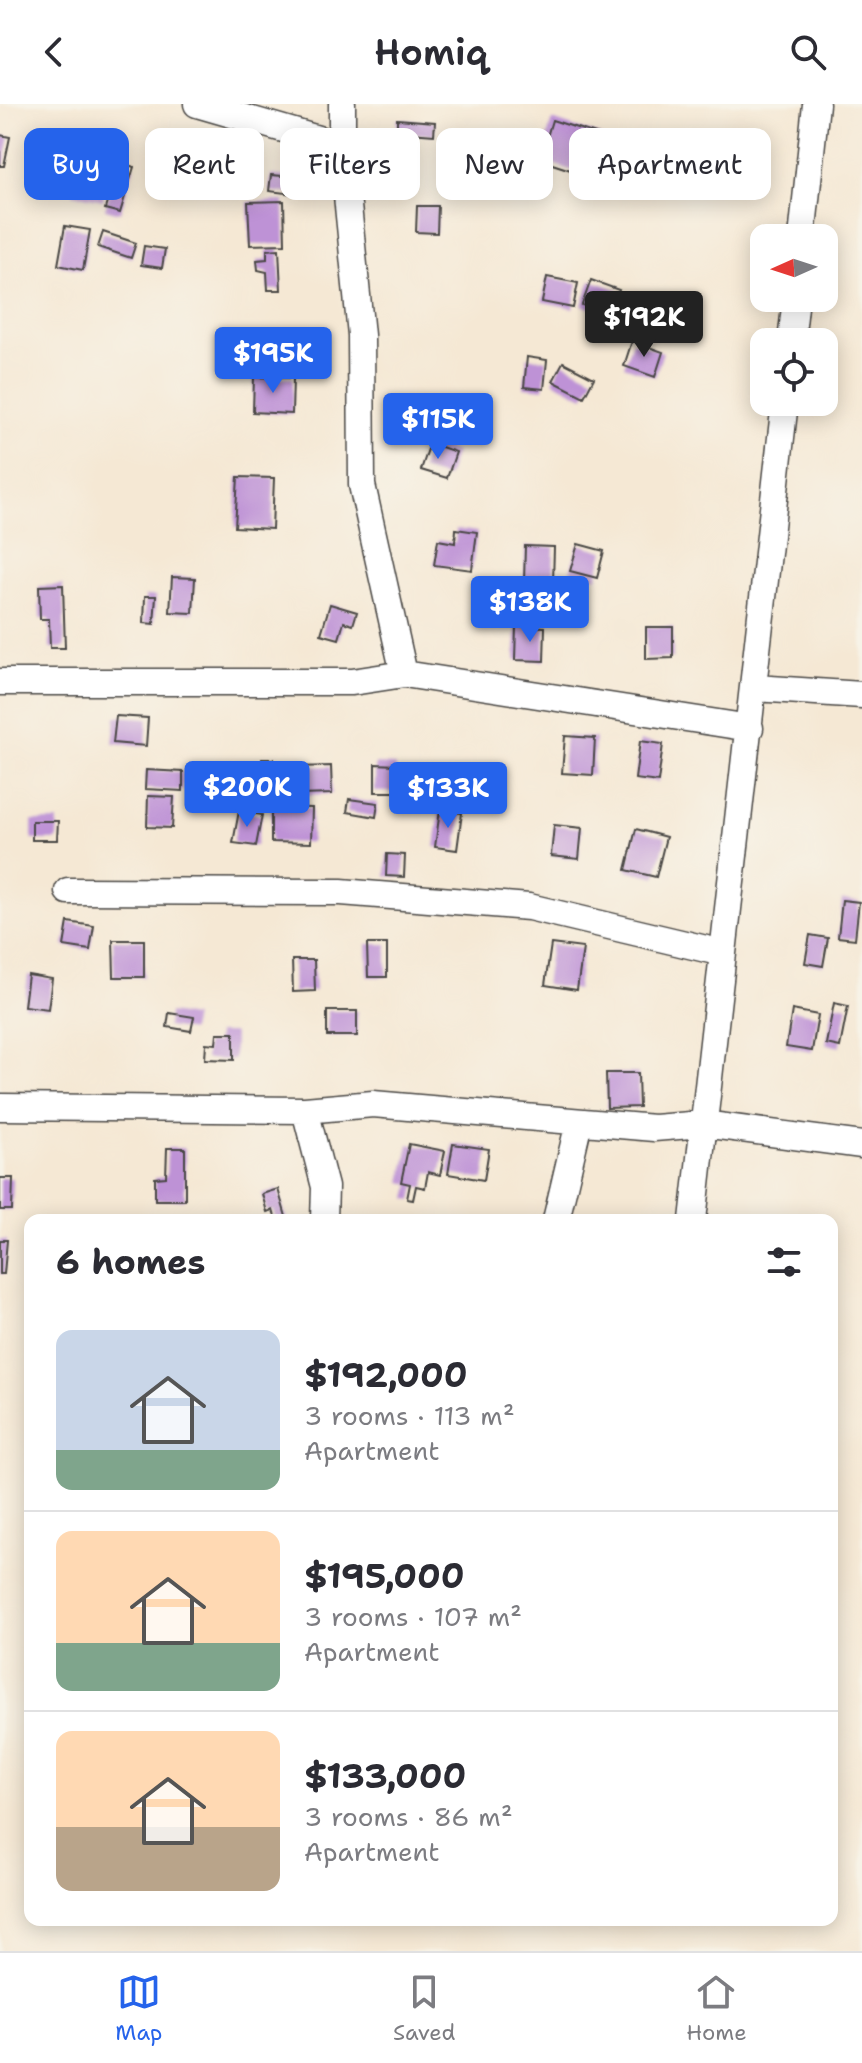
<!DOCTYPE html>
<meta charset="utf-8">
<style>
body{margin:0;font-family:"Shantell Sans",sans-serif;background:#f2f2f3;color:#2b2b33;height:100vh;display:flex;flex-direction:column;font-size:30px;white-space:nowrap}
*{box-sizing:border-box;margin:0}
p{font-size:26px;color:#7c7c81}
.icon{flex:none;width:44px;height:44px;fill:none;stroke:currentColor;stroke-width:2;stroke-linecap:round;stroke-linejoin:round}
.map{position:relative;flex:1;overflow:hidden}
.side{position:absolute;left:24px;top:1110px;width:814px;height:712px;display:flex;flex-direction:column;background:#fff;border-radius:16px;box-shadow:0 4px 20px #0003}
.side>*{flex:none}
.guide{position:absolute;left:24px;top:24px;width:814px;height:72px;display:flex;gap:16px}
.needle{width:52px;rotate:267deg}
.buttons{position:absolute;left:750px;top:120px;display:grid;gap:16px}
.buttons a{display:grid;place-items:center;width:88px;height:88px;border-radius:16px;background:#fff;box-shadow:0 4px 20px #0003;font-size:40px}
.price{position:absolute;translate:-50% -68px;padding:0 18px;border-radius:8px;background:#2563eb;color:#fff;font-size:26px;line-height:52px;filter:drop-shadow(0 2px 4px #0008)}
.price::after{content:'';position:absolute;left:50%;top:48px;width:24px;height:18px;margin-left:-12px;background:inherit;clip-path:polygon(0 0,100% 0,50% 100%)}
.price.on{background:#222;color:#fff}
ul{padding:0;list-style:none}
li{display:flex;align-items:center;gap:24px;height:200px;padding:0 32px}
li+li{border-top:2px solid #e1e1e2}
li span{display:grid;place-items:center;flex:none;width:224px;height:160px;border-radius:16px;color:#555}
li>.icon{margin-inline-start:auto}
span .icon{width:96px;height:96px;fill:#fffc;stroke-width:1}
li b{font-size:34px}
h2{display:flex;justify-content:space-between;align-items:center;height:96px;padding:0 32px;font-size:34px}
.pill{padding:0 28px;border-radius:16px;background:#fff;box-shadow:0 4px 20px #0003;font-size:28px;line-height:72px}
.pill.on{background:#2563eb;color:#fff}
header{display:flex;justify-content:space-between;align-items:center;height:104px;padding:0 32px;background:#fff;font-size:36px;font-weight:600}
.tab-bar{display:flex;justify-content:space-around;align-items:center;height:112px;border-top:2px solid #e1e1e2;background:#fff;font-size:22px;color:#7c7c81}
.tab-bar a{display:grid;justify-items:center;gap:4px}
.tab-bar .on{color:#2563eb}
.map>svg:first-child{display:block}
.building{fill:#be92d6}
.lines{fill:none;stroke-linecap:round;stroke-linejoin:round}
.minor-casing{stroke:#494744;stroke-width:29}
.minor{stroke:#fff;stroke-width:26}
</style>
<header><svg class="icon" aria-label="back" viewBox="0 0 24 24"><path d="M15 5l-7 7 7 7"/></svg>Homiq<svg class="icon" aria-label="search" viewBox="0 0 24 24"><circle cx="10" cy="10" r="6"/><path d="M15 15l6 6"/></svg></header>
<div class="map">
<svg width="862" height="1847" viewBox="0 0 862 1847">
<rect width="100%" height="100%" fill="#f7f3e8"/>
<filter id="ink" filterUnits="userSpaceOnUse"><feTurbulence type="fractalNoise" baseFrequency=".0125" numOctaves="2"/><feDisplacementMap in="SourceGraphic" scale="16" xChannelSelector="R" yChannelSelector="G"/><feConvolveMatrix kernelMatrix="1 2 1 2 8 2 1 2 1" color-interpolation-filters="sRGB"/></filter>
<filter id="wash" filterUnits="userSpaceOnUse"><feTurbulence type="fractalNoise" baseFrequency=".006" numOctaves="4" result="noise"/><feDisplacementMap in="SourceGraphic" scale="32" xChannelSelector="R" yChannelSelector="G"/><feGaussianBlur stdDeviation="1.8" result="paint"/><feColorMatrix in="noise" values="0 0 0 0 0 0 0 0 0 0 0 0 0 0 0 0 0 1.4 0 .05"/><feComposite in="paint" operator="in"/></filter>
<g filter="url(#wash)">
<rect width="100%" height="100%" fill="#f5e8d4"/>
<g id="blocks">
<path class="building" d="M397,15l38,3 -1,13 -37,-3z
M552,16l50,16 -13,40 -49,-16z
M0,31l10,2 -6,29h-4z
M119,58l15,5 -14,46 -15,-4z
M78,65l30,6 -5,25 -30,-6z
M271,71l24,2 -2,17 -24,-3z
M284,97l1,43 -35,1 -2,-43z
M417,102h21l-1,27 -21,-1z
M65,122l25,4 -7,40 -25,-5z
M103,128l33,11 -5,15 -33,-11z
M144,142l21,3 -3,19 -21,-3z
M279,145l2,41h-13l-1,-18 -9,-2 -1,-10 10,-1v-9z
M547,173l31,6 -5,25 -31,-6z
M591,176l28,10 -10,26 -27,-11z
M632,237l31,11 -8,25 -31,-11z
M527,253l20,3 -3,29 -20,-2z
M563,258l31,16 -10,19 -31,-16z
M254,273l39,1 -1,36 -39,-2z
M430,339l26,9 -9,26 -26,-8z
M238,373l36,1 -2,51 -37,-2z
M456,425l21,3 -5,38 -38,-5 4,-25 17,3z
M578,440l26,7 -7,27 -27,-7z
M525,442l29,1 -1,36 -29,-1z
M172,473l23,1 -2,35 -23,-1z
M63,481l2,63h-15l-1,-29h-9l-1,-33z
M145,492h11l-2,28 -10,-1z
M330,500l27,8 -4,13 -9,-3 -5,17 -18,-5z
M516,522l29,1 -1,34 -29,-1z
M646,523h27v31l-27,1z
M116,612l32,2 -2,28 -33,-3z
M565,632l30,2 -2,37 -31,-2z
M640,637l23,3 -5,38 -23,-3z
M262,655h11v20h-11z
M375,660l21,1v27h-21z
M331,662l1,28 -34,1 -1,-28z
M146,666l37,2v19l-38,-2z
M148,692l26,1 -2,31 -25,-1z
M349,695l29,4 -2,14 -29,-5z
M271,703l41,1 -1,35 -40,-1z
M440,706l22,3 -5,37 -22,-3z
M239,707l23,4 -6,31 -23,-3z
M32,717h26l-1,19h-25z
M554,721l28,3 -3,31 -28,-3z
M636,725l30,8 -10,40 -30,-7z
M387,750l18,1 -1,22 -18,-1z
M842,796l17,2 -4,37 -17,-2z
M68,818l26,4 -4,24 -26,-4z
M810,831l18,3 -5,28 -18,-3z
M113,836h31v37h-30z
M367,840h20v33h-19z
M551,840l32,4 -6,42 -32,-5z
M292,856h22l1,31 -22,1z
M28,871l24,4 -4,30 -24,-3z
M834,899l14,3 -8,41 -14,-3z
M792,906l26,5 -6,36 -26,-4z
M327,907h30v25h-30z
M169,909l25,4 -3,14 -24,-4z
M217,929h17v27l-29,-1 1,-16 10,1z
M606,969h32l1,34 -32,1z
M409,1040l36,7 -5,24 -12,-3 -3,16 -9,-2 -3,14 -6,-1 3,-15 -9,-2z
M453,1040l36,5 -5,31 -36,-6z
M167,1044h18v52h-30v-22l11,-1z
M0,1074h13l-1,32h-12z
M278,1085l9,31h-11l-3,-10 -6,2 -5,-18z
M0,1136h7l-3,34h-4z"/>
</g>
</g>
<g filter="url(#ink)">
<use href="#blocks" fill-opacity="0" stroke="#494744" stroke-width="2"/>
<g class="lines">
<defs>
<path id="minor" d="M197,0l145,42
M342,0v42l19,189 1,150 42,189
M802,134l14,-134
M791,238l5,-44
M0,578h352l52,-8 346,54
M755,584l107,7
M68,787l273,1 188,15 194,46
M0,1003l305,3 68,-6 281,24 49,-4 159,21
M305,1006l20,77 -1,33
M556,1116l23,-98
M693,1116l92,-818"/>
</defs>
<use href="#minor" class="minor-casing"/>
<use href="#minor" class="minor"/>
</g>
</g>
</svg>
<div class="buttons">
<a><svg class="needle" viewBox="-14 -14 28 28"><path d="M0-13l5 13h-10z" fill="#e53935"/><path d="M0 13l5-13h-10z" fill="#7c7c81"/></svg></a>
<a><svg class="icon" aria-label="locate" viewBox="0 0 24 24"><circle cx="12" cy="12" r="6"/><path d="M12 2v4M12 18v4M2 12h4M18 12h4"/></svg></a>
</div>
<b class="price on" style="left:644px;top:255px">$192K</b>
<b class="price" style="left:273px;top:291px">$195K</b>
<b class="price" style="left:438px;top:357px">$115K</b>
<b class="price" style="left:530px;top:540px">$138K</b>
<b class="price" style="left:247px;top:725px">$200K</b>
<b class="price" style="left:448px;top:726px">$133K</b>
<div class="guide">
<a class="pill on">Buy</a>
<a class="pill">Rent</a>
<a class="pill">Filters</a>
<a class="pill">New</a>
<a class="pill">Apartment</a>
</div>
<section class="side">
<h2>6 homes<svg class="icon" aria-label="filters" viewBox="0 0 24 24"><path d="M4 7h16M4 17h16"/><circle cx="9" cy="7" r="2"/><circle cx="15" cy="17" r="2"/></svg></h2>
<ul>
<li><span style="background:linear-gradient(#c9d6e8 75%,#7fa58c 0)"><svg class="icon" aria-label="home" viewBox="0 0 24 24"><path d="M3 11l9-7 9 7M6 9v11h12V9"/></svg></span><div><b>$192,000</b><p>3 rooms · 113 m²</p><p>Apartment</p></div></li>
<li><span style="background:linear-gradient(#ffd9b3 70%,#7fa58c 0)"><svg class="icon" aria-label="home" viewBox="0 0 24 24"><path d="M3 11l9-7 9 7M6 9v11h12V9"/></svg></span><div><b>$195,000</b><p>3 rooms · 107 m²</p><p>Apartment</p></div></li>
<li><span style="background:linear-gradient(#ffd9b3 60%,#b9a48a 0)"><svg class="icon" aria-label="home" viewBox="0 0 24 24"><path d="M3 11l9-7 9 7M6 9v11h12V9"/></svg></span><div><b>$133,000</b><p>3 rooms · 86 m²</p><p>Apartment</p></div></li>
</ul>
</section>
</div>
<nav class="tab-bar">
<a class="on"><svg class="icon" aria-label="map" viewBox="0 0 24 24"><path d="M3 6l6-2 6 2 6-2v14l-6 2-6-2-6 2zM9 4v14M15 6v14"/></svg>Map</a>
<a><svg class="icon" aria-label="saved" viewBox="0 0 24 24"><path d="M7 4h10v16l-5-4-5 4z"/></svg>Saved</a>
<a><svg class="icon" aria-label="home" viewBox="0 0 24 24"><path d="M3 11l9-7 9 7M6 9v11h12V9"/></svg>Home</a>
</nav>
